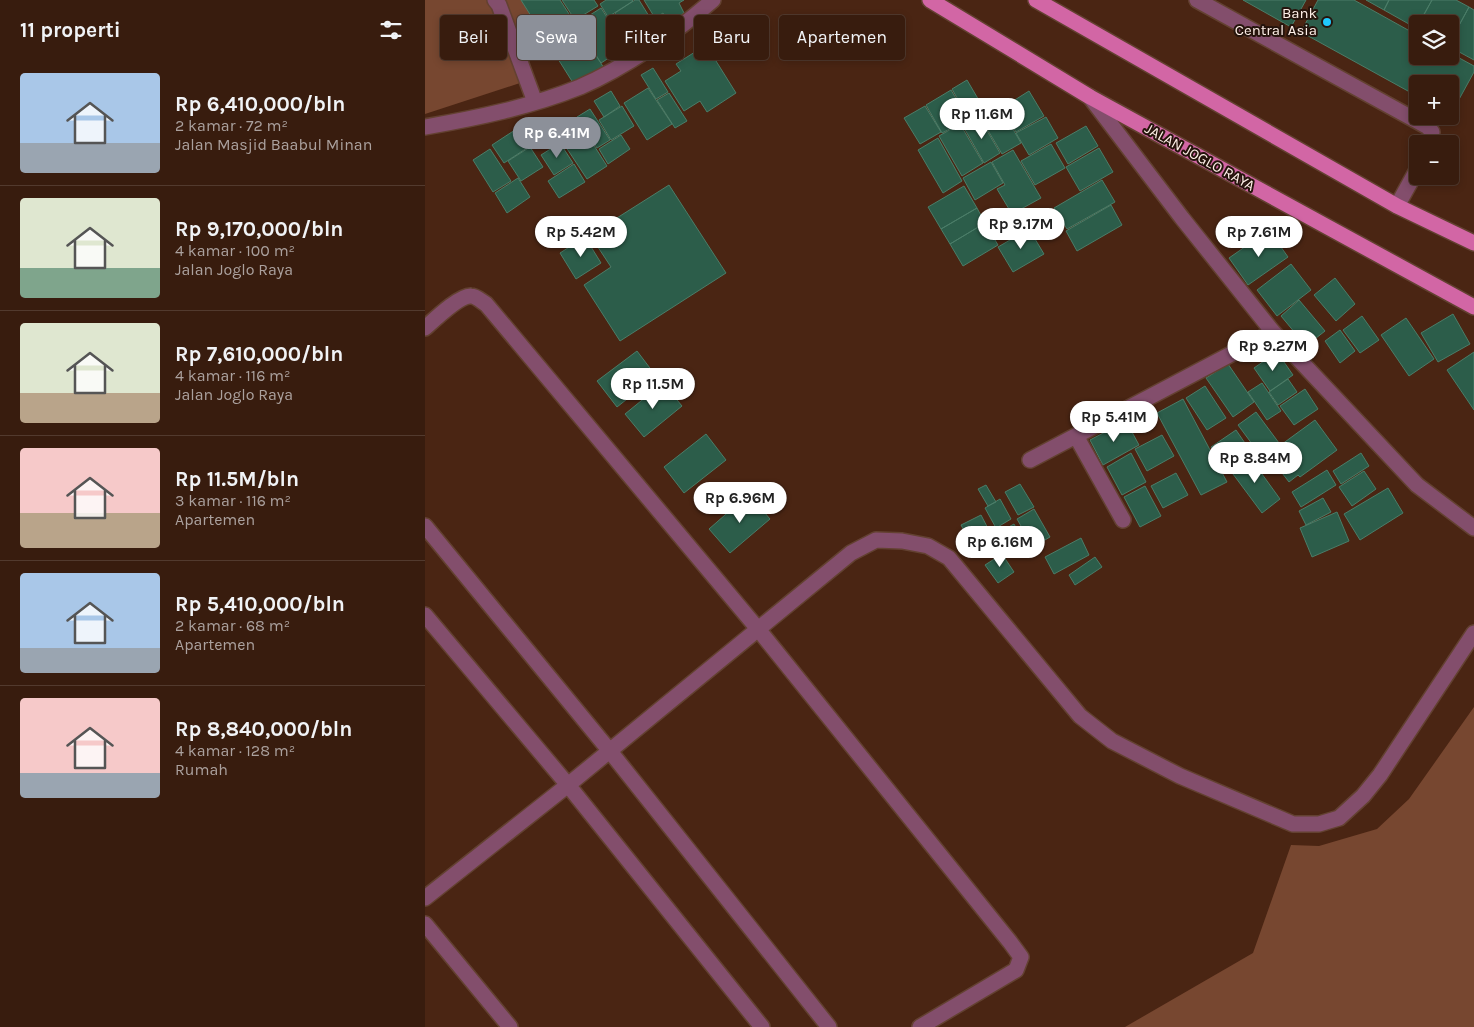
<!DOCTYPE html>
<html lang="id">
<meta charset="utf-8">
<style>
body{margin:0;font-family:Karla,sans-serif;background:#3f2517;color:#f1f3f6;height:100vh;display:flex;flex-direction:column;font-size:19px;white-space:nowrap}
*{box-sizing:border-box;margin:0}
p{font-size:16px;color:#aba19e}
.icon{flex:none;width:28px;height:28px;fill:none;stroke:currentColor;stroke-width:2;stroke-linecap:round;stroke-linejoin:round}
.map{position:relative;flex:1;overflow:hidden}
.details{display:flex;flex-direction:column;background:#381c0e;width:425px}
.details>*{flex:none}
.hud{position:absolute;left:15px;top:15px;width:475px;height:45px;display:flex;gap:10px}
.controls{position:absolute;left:984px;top:15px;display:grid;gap:10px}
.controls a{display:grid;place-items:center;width:50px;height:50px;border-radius:5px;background:#381c0e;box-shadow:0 2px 8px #0003,0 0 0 1px #523a2e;font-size:25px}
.price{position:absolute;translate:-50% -42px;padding:0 11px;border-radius:18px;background:#fff;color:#222;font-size:16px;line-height:32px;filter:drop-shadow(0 1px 2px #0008)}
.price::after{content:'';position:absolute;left:50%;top:30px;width:15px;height:11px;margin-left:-8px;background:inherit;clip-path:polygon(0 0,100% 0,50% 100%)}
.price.current{background:#8c9099;color:#fff}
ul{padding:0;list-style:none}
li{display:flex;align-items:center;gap:15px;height:125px;padding:0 20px}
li+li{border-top:1px solid #523a2e}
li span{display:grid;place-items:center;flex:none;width:140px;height:100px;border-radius:5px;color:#555}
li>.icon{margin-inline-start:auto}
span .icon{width:60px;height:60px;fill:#fffc;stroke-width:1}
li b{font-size:21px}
h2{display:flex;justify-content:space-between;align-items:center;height:60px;padding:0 20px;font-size:21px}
.chip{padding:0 18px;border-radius:5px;background:#381c0e;box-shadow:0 2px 8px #0003,0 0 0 1px #523a2e;font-size:18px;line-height:45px}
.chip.current{background:#8c9099;color:#fff}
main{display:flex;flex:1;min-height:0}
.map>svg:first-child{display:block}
.green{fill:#774730}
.building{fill:#2c5d4a;stroke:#4b7d68}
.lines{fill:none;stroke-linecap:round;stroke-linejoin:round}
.minor-casing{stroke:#634131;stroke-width:18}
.major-casing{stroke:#634131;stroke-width:18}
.minor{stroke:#834e6c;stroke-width:15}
.major{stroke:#d266a5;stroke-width:15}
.poi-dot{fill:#20c9fd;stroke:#25140c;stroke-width:2}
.labels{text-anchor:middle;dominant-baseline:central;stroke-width:4;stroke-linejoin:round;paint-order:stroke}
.poi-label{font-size:15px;fill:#feefe8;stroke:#25140c;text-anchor:end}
.street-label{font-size:15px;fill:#feefe8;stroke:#25140c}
</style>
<main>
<section class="details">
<h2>11 properti<svg class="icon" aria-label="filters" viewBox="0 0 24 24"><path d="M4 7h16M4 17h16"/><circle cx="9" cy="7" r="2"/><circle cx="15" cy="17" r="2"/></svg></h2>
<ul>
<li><span style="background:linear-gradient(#a9c7e8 70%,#9aa5b1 0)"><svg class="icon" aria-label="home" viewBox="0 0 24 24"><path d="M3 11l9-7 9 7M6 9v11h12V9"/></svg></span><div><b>Rp 6,410,000/bln</b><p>2 kamar · 72 m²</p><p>Jalan Masjid Baabul Minan</p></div></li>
<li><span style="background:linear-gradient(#dfe7d0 70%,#7fa58c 0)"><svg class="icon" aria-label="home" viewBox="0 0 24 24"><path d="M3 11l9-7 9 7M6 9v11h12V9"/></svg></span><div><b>Rp 9,170,000/bln</b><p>4 kamar · 100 m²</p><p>Jalan Joglo Raya</p></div></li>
<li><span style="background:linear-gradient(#dfe7d0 70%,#b9a48a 0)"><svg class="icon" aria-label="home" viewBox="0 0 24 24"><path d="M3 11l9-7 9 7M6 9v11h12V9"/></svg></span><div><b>Rp 7,610,000/bln</b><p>4 kamar · 116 m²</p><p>Jalan Joglo Raya</p></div></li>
<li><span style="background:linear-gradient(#f6c9c9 65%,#b9a48a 0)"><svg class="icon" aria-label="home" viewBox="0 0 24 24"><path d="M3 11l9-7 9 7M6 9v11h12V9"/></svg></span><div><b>Rp 11.5M/bln</b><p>3 kamar · 116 m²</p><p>Apartemen</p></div></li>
<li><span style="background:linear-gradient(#a9c7e8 75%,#9aa5b1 0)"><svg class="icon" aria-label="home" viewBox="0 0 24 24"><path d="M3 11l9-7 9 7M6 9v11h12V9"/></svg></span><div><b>Rp 5,410,000/bln</b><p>2 kamar · 68 m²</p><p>Apartemen</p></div></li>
<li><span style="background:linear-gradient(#f6c9c9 75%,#9aa5b1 0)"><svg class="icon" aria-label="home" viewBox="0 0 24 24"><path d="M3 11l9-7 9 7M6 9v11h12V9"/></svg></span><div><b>Rp 8,840,000/bln</b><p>4 kamar · 128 m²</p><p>Rumah</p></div></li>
</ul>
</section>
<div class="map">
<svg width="1049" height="1027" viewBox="0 0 1049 1027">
<rect width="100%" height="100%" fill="#4a2513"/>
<path class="green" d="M0,0h106l-5,81 -101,33z
M1049,707v320h-349l128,-74 38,-108 28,1 58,-17 32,-30z"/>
<path class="building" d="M96,0h39l44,68 -29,18z
M137,0h32l4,6 -23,14z
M181,0h26l1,1 -25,16 -8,-13z
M210,0h4l21,34 -23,15 -22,-36z
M219,0h40l-5,3 5,10 -15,10 -6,-10 -8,5z
M818,0h63l-15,27z
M893,0h36l63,35v21h33v-3l24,13v6l-23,42 -1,-30h-33v12l-116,-64z
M941,0h23l-5,10z
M964,0h43l-16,28 -32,-18z
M1007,0h24l13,7 -19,35v-18h-31z
M1044,7l5,3v50l-24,-13v-5z
M176,8l25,39 -25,16 -25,-39z
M281,45l30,48 -29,19 -7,-11 -16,10 -19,-30 16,-10 -5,-7z
M228,68l15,24 -12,7 -15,-24z
M542,80l17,29 -16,8 -16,-28z
M223,88l24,36 -25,16 -23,-37z
M526,90l17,29 -26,14 -16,-28z
M186,91l9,15 -16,11 -10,-16z
M604,91l15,25 -28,16 -14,-24z
M244,93l18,28 -12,7 -18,-28z
M574,105l22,38 -19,11 -22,-37z
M197,106l12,20 -23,14 -12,-20z
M500,106l16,26 -21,12 -16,-26z
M165,109l20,31 -13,8 -20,-31z
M554,117l21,36 -16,10 -21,-37z
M621,117l12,21 -29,17 -13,-22z
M154,122l28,44 -20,13 -29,-44z
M535,124l23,39 -21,13 -23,-40z
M661,126l12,20 -30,18 -12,-21z
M93,128l12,18 -26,17 -12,-18z
M196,135l9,14 -22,15 -9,-15z
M513,138l24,43 -19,12 -25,-43z
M135,143l13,20 -19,12 -13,-20z
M626,144l14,24 -30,17 -14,-24z
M105,147l13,20 -22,14 -13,-20z
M674,148l14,24 -33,19 -14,-24z
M65,149l21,32 -18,11 -20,-32z
M588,150l28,48 -29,16 -15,-25 8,-4 -13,-23z
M566,162l12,21 -28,17 -12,-22z
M149,164l11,18 -26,16 -11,-17z
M93,178l12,19 -23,16 -12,-20z
M677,180l13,22 -48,27 -13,-21z
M244,185l57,88 -106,68 -36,-56 27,-18 -21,-32z
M539,186l13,22 -36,21 -13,-22z
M686,205l11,20 -45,26 -11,-20z
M552,208l8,15 -35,21 -9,-15z
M560,223l13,22 -35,21 -13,-22z
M604,229l15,25 -31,18 -15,-25z
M844,230l19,27 -40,28 -19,-27z
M160,237l16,26 -25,16 -16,-26z
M866,264l20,26 -34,26 -20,-26z
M910,278l20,26 -19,17 -22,-26z
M874,300l26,31 -19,15 -25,-30z
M1028,314l17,30 -32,18 -17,-29z
M937,316l17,24 -19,13 -17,-23z
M981,318l28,41 -25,17 -28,-41z
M915,330l15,21 -15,12 -15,-22z
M212,351l19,25 -39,31 -20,-26z
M852,352l16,23 -23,16 -16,-23z
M1049,352v58l-27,-40z
M803,364l26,38 -21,15 -27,-39z
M863,379l9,13 -19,13 -9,-13z
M238,383l19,23 -38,31 -19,-23z
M837,383l19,28 -14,9 -19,-28z
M780,386l21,32 -19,12 -21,-32z
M880,389l13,20 -24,16 -14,-19z
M758,399l44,83 -26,13 -44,-82z
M831,412l23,31 -18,13 -23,-31z
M890,420l22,30 -37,27 -2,-2 -9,7 -10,-13 10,-6 -11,-16z
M701,421l13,24 -36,20 -13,-25z
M811,430l13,19 -25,17 -13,-19z
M281,434l20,26 -42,33 -20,-26z
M737,435l12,21 -27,15 -12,-22z
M706,453l15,29 -24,13 -15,-28z
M936,453l8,13 -28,18 -8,-13z
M824,456l31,43 -18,14 -32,-43z
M902,470l9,15 -35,22 -9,-15z
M939,471l12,18 -24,17 -13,-19z
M751,473l12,22 -25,13 -12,-22z
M595,484l14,23 -16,8 -13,-23z
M561,485l10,17 -8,4 -10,-17z
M720,486l16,30 -21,11 -16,-30z
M963,488l15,25 -43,27 -16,-26z
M324,494l21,25 -40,34 -21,-24z
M898,498l8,14 -25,13 -7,-14z
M575,499l11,20 -15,9 -11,-20z
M609,509l16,28 -17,10 -16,-28z
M912,512l12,29 -37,16 -12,-29z
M556,515l14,27 -19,11 -15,-28z
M589,524l12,22 -19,11 -13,-22z
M656,538l8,17 -35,19 -9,-17z
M577,554l12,18 -16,11 -13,-18z
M670,557l7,10 -27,18 -6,-10z"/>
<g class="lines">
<defs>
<path id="minor" d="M70,0l4,5 36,97
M772,0l231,127 4,5 -3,12
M665,97l92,121 91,114 144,153 57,43
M0,127c52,-9 105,-20 155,-40 44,-19 97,-55 133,-87
M972,206l20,-36
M0,328c9,-8 35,-33 46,-32 5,0 10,5 15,8l272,325 252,313 11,15 -5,13 -96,57
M651,436l47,84
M605,460l243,-128
M0,526l184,224 220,277
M0,615l143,170 194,242
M0,898l143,-113 283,-232 25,-13 26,1 26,5 21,12 131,158 32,25 68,35 113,48h26l20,-6 24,-22 17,-21 94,-142
M0,924l85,103"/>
<path id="major" d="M505,0l160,97 384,210
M611,0l361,206 77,37"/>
</defs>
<use href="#minor" class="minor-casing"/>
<use href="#major" class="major-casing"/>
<use href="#minor" class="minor"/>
<use href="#major" class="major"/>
</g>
<circle class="poi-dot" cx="902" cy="22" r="5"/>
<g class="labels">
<g class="poi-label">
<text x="892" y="13">Bank<tspan x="892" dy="17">Central Asia</tspan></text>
</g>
<g class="street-label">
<text transform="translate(775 157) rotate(29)">JALAN JOGLO RAYA</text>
</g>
</g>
</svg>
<div class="controls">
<a><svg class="icon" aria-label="layers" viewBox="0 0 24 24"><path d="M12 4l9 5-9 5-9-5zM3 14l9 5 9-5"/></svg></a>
<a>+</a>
<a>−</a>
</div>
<b class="price" style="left:557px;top:140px">Rp 11.6M</b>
<b class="price current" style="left:132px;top:159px">Rp 6.41M</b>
<b class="price" style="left:596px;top:250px">Rp 9.17M</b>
<b class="price" style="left:156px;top:258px">Rp 5.42M</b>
<b class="price" style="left:834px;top:258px">Rp 7.61M</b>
<b class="price" style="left:848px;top:372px">Rp 9.27M</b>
<b class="price" style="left:228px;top:410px">Rp 11.5M</b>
<b class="price" style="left:689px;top:443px">Rp 5.41M</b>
<b class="price" style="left:830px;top:484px">Rp 8.84M</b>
<b class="price" style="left:315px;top:524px">Rp 6.96M</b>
<b class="price" style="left:575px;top:568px">Rp 6.16M</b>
<div class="hud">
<a class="chip">Beli</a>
<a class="chip current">Sewa</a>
<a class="chip">Filter</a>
<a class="chip">Baru</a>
<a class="chip">Apartemen</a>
</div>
</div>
</main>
